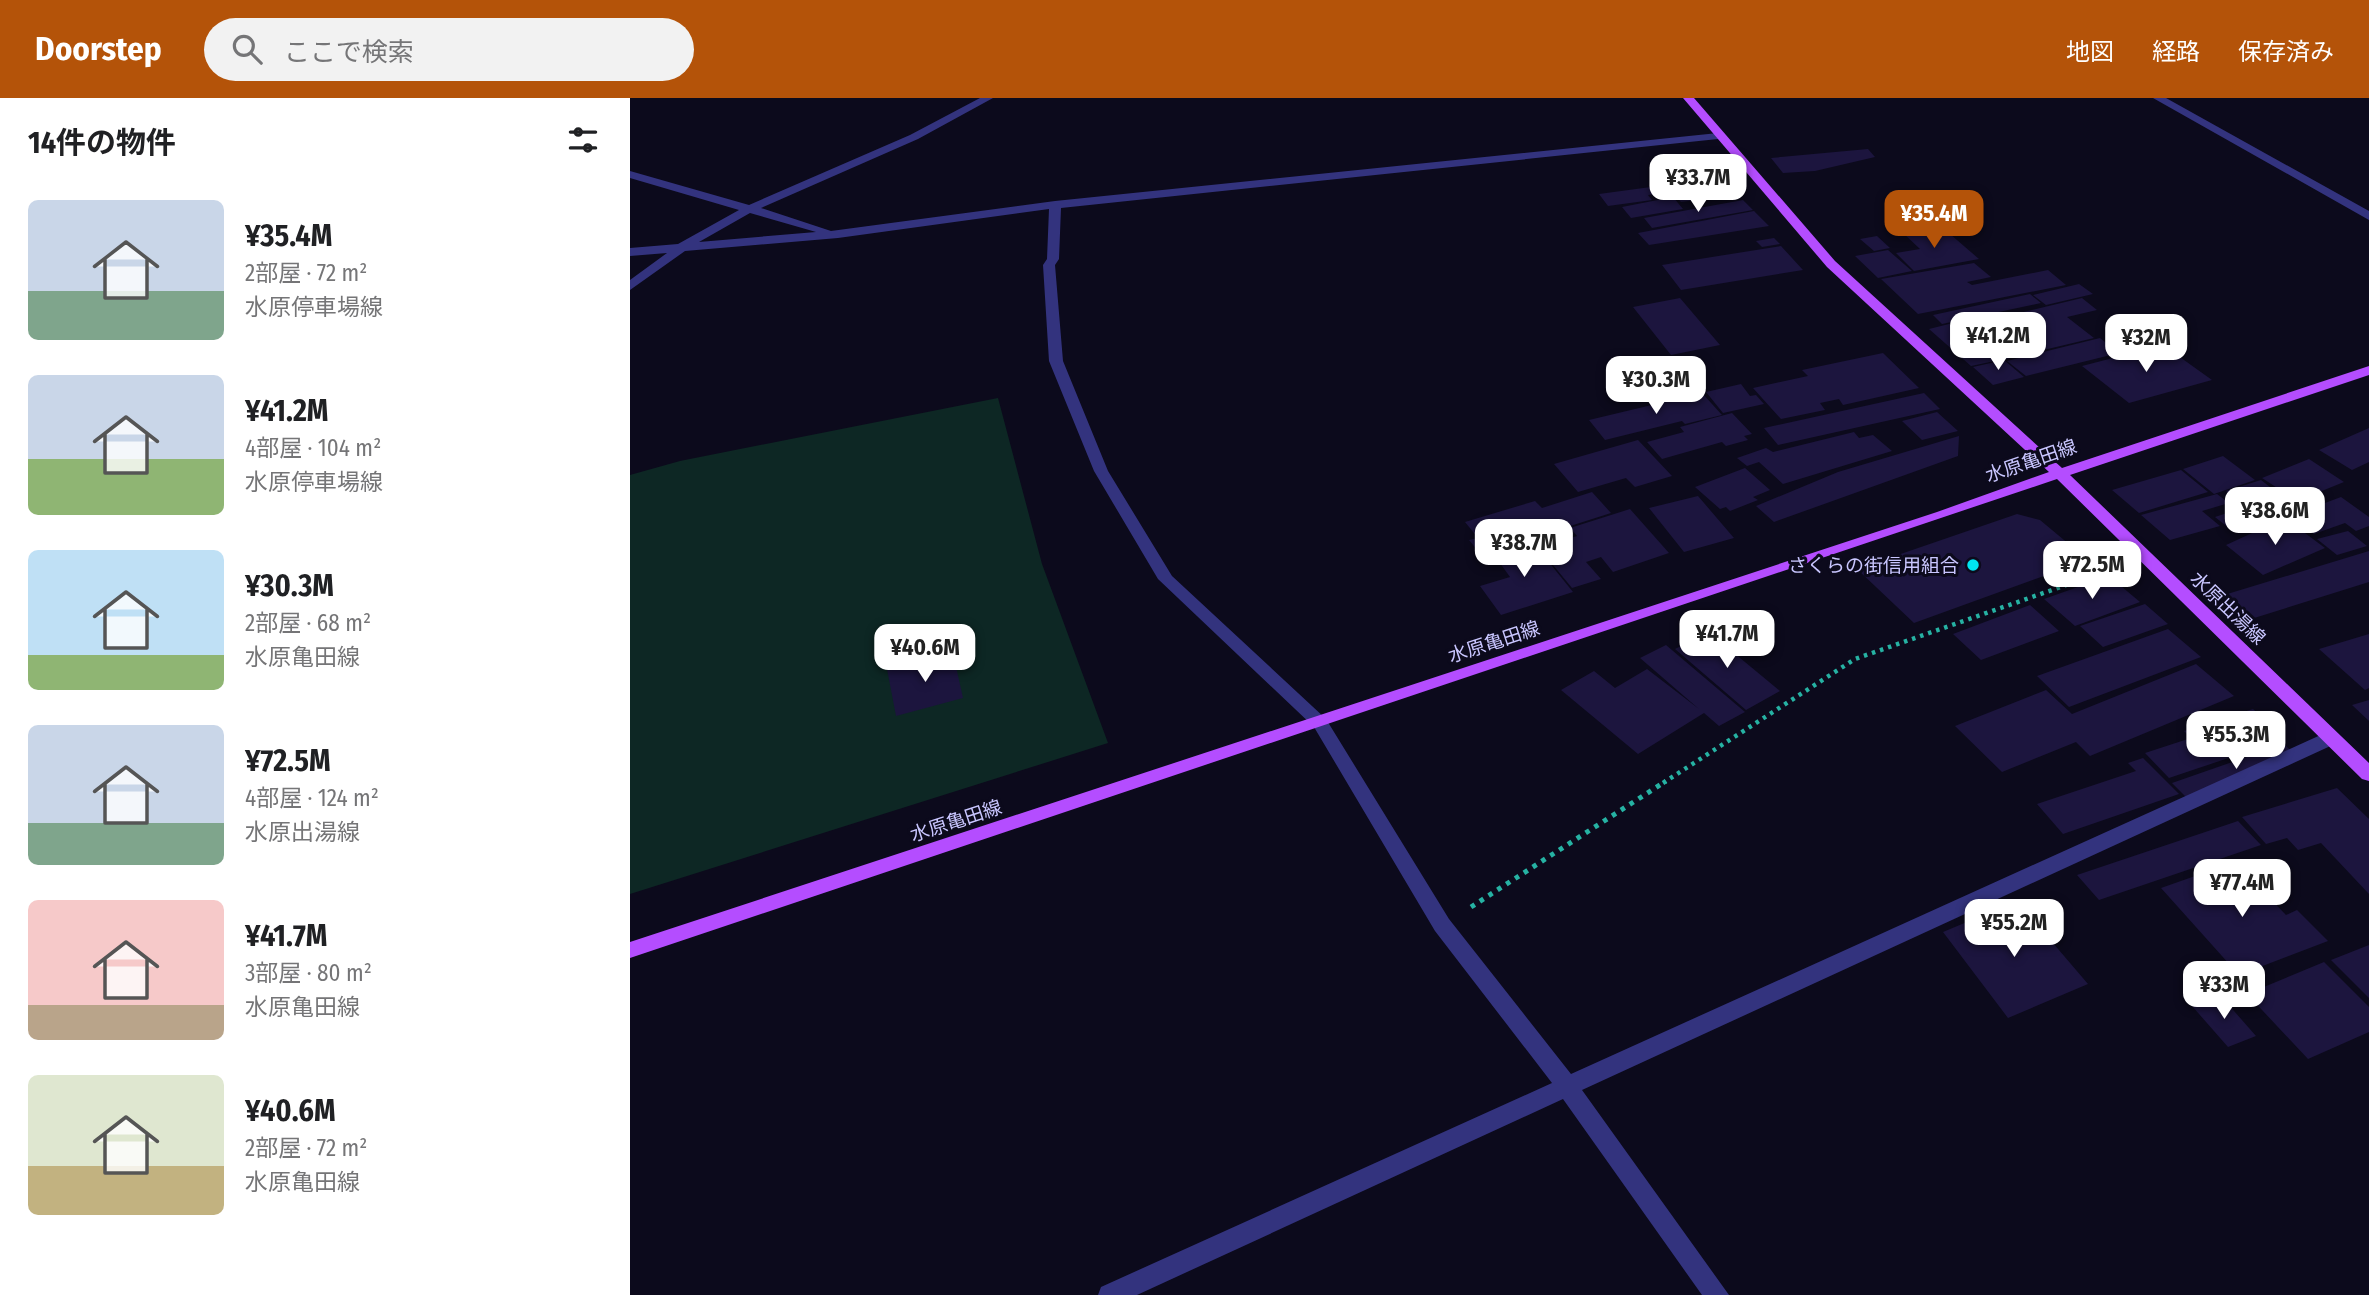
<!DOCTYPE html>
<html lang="ja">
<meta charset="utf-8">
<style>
body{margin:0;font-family:"Fira Sans Condensed","Noto Sans JP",sans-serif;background:#f2f2f2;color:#202124;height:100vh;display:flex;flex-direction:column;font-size:26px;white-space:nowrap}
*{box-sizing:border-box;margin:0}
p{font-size:23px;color:#757577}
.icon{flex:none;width:38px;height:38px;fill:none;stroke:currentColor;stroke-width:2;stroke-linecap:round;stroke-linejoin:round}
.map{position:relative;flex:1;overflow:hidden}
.details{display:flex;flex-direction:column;background:#fff;width:630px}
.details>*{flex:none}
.price{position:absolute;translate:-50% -60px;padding:0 16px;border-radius:14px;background:#fff;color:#222;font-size:23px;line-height:46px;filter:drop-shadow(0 2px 4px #0008)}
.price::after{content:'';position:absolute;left:50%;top:42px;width:21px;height:16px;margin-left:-10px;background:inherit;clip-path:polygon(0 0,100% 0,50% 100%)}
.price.selected{background:#b45309;color:#fff}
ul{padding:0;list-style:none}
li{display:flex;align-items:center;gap:21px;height:175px;padding:0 28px}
li span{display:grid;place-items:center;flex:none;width:196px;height:140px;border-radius:10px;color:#555}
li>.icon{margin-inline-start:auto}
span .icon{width:84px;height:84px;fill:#fffc;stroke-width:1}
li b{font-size:30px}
h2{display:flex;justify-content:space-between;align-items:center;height:84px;padding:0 28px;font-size:30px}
header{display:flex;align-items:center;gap:42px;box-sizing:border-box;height:98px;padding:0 35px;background:#b45309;color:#fff}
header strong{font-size:33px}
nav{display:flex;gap:38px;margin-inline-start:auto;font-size:24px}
.search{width:490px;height:63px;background:#f2f2f2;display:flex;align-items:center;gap:18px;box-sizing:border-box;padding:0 24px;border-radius:38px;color:#757577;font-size:26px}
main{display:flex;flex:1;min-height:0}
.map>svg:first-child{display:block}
.green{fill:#0d2724}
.building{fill:#1c153e}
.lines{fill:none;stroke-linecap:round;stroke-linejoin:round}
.path-far1{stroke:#26b2a3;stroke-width:4.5;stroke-dasharray:3.5 5;stroke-linecap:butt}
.path{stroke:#26b2a3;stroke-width:5;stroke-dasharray:4.5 6;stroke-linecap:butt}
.minor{fill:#33337e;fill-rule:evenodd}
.major{fill:#b44dff;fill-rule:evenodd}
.poi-dot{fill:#00e4f1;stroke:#0c0a1c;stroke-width:2.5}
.labels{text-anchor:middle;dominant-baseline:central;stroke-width:6;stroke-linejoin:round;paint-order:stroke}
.street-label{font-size:19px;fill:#c9c6ff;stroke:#0c0a1c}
.poi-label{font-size:19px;fill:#c9c6ff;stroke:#0c0a1c;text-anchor:end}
</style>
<header>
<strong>Doorstep</strong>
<div class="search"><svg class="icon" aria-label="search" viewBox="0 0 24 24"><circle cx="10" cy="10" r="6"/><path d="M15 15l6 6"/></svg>ここで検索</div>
<nav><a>地図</a><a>経路</a><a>保存済み</a></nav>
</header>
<main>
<section class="details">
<h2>14件の物件<svg class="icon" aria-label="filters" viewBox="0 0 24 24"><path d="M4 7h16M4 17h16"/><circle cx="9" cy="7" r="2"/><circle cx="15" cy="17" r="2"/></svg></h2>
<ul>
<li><span style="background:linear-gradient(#c9d6e8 65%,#7fa58c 0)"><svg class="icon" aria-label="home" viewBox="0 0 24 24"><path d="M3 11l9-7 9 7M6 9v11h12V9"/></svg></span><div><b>¥35.4M</b><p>2部屋 · 72 m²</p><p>水原停車場線</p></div></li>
<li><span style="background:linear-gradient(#c9d6e8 60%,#8fb573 0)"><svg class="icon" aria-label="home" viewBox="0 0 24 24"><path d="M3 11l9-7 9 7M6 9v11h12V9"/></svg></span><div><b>¥41.2M</b><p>4部屋 · 104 m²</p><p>水原停車場線</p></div></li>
<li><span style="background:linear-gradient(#bfe0f5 75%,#8fb573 0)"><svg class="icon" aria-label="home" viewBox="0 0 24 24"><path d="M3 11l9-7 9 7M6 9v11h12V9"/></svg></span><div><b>¥30.3M</b><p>2部屋 · 68 m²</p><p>水原亀田線</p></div></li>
<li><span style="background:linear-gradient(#c9d6e8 70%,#7fa58c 0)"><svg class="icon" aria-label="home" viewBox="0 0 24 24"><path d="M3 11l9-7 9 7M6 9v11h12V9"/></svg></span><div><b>¥72.5M</b><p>4部屋 · 124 m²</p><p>水原出湯線</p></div></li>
<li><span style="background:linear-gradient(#f6c9c9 75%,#b9a48a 0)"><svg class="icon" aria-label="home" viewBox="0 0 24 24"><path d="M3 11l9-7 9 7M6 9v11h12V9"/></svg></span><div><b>¥41.7M</b><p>3部屋 · 80 m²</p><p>水原亀田線</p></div></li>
<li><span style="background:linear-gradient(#dfe7d0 65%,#c2b280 0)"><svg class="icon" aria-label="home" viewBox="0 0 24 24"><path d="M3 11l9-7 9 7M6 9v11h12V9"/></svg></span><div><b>¥40.6M</b><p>2部屋 · 72 m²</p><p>水原亀田線</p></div></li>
</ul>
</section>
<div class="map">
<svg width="1739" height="1197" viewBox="0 0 1739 1197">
<rect width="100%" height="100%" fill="#0c0a1c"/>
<path class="green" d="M368,300l44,166 66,179 -478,151v-419l50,-14z"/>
<path class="building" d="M1238,51l7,8 -60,14 -32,2 -12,-15z
M1095,79l12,14 -43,6 3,3 -16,2 -9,-10 -24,3 4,5 -44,6 -9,-12z
M1043,99l10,12 -52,9 -9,-11z
M1113,102l10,10 -101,18 -8,-10z
M1124,113l15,15 -120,19 -11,-12z
M1306,128l10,8h4l29,25 -65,12 -18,-18 24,-4 -18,-17z
M1247,138l13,12 -16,3 -14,-12z
M1144,140l6,6 -18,3 -6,-6z
M1151,148l22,24 -122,20 -19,-25z
M1258,152l24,21 -34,7 -23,-22z
M1344,165l17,14 -24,5 5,3 76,-15 18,15 -148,29 -37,-35z
M1449,186l14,10 -47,11 -13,-10z
M1400,196l11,9 -99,21 -9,-9z
M1050,200l40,47 -49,10 -38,-48z
M1452,200l15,12 -30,7 27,21 -88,21 -20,-17 18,17 -33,7 -42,-37 32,-8 20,17 48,-11 -37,7 -14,-11z
M1470,240l19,15 -93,23 -19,-15z
M1533,247l49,35 -83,23 -47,-37z
M1253,255l36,35 -76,17 -4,-6 -19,4 5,7 -44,9 -28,-31 55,-12 -6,-6z
M1374,262l20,17 -31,8 -20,-18z
M1111,286l9,12 6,-1 8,9 -41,9 -17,-21z
M1072,295l20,22 -37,9 -3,-3 -77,19 -16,-20z
M1294,295l16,16 -162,36 -14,-17z
M1307,314l21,19 -36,9 -20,-19z
M1102,315l20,21 -8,2 4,4 -22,6 -4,-4 -60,17 -15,-17 37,-10 -4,-5z
M1739,330v34l-17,8 -33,-20z
M1224,334l5,6 14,-3 19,16 -109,33 -24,-22 -12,4 -10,-8 29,-10 7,4z
M1329,338l-1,20 -184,66 -18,-16 82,-34z
M1008,342l34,36 -37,11 -9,-9 -48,14 -24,-28z
M1593,358l32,24 -41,14 -31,-25z
M1679,361l35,23 -47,19 -35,-23z
M1115,370l25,22 -17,7 5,3 -28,11 -4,-4 -6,2 -25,-22z
M1551,372l27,22 -69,21 -27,-23z
M1631,382l36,28 -67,21 -15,-12 30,-10 -19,-16z
M962,394l19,21 -122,39 -2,-3 -9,2 -9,-11 9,-2 -13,-16 70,-21 7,7z
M1587,396l12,9 -27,8 18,15 -50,14 -29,-25z
M1068,398l36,42 -50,14 -35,-44z
M1711,399l28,20v9l-13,5 -11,-8 -31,11 -24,-18z
M1000,411l39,44 -56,19 -12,-15 -15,5 15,17 -29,9 -33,-40 38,-12 -7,-8z
M1387,416l23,6 48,40 -174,63 -57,-54z
M1655,420l40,30 -62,27 -37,-30z
M1718,433l19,15 -30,9 -20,-16z
M901,442l42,52 -72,23 -21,-29 30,-9 -18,-25z
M1739,453v31l-118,37 -27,-24z
M1479,478l31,26 -65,24 -31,-27z
M1515,506l23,20 -65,23 -23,-21z
M1400,507l29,26 -78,29 -28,-26z
M1538,531l33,28 -132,50 -32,-31z
M1082,532l14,11 -4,2 58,48 -34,19 -71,-61z
M1739,536v54l-4,2 -46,-41z
M1036,547l79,67 -26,14 -15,-13 -66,41 -77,-64 33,-19 21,17 32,-19 52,40 -59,-51z
M323,555l10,45 -67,18 -9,-47z
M1566,566l38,32 -144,60 -14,-14 -74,30 -47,-46 91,-36 26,24z
M1739,602v21l-17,-16z
M1623,611l32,30 -116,39 -24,-25 46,-15 -7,-7z
M1654,646l16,15 -113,39 -15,-15z
M1513,660l36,36 -116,40 -26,-30 99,-33 -8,-8z
M1707,690l32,31v75l-48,-51 -23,7 -11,-12 -21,6 -24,-27z
M1608,723l23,24 -162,55 -22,-25z
M1605,764l51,53 11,-5 31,31 -89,34 -78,-87z
M1387,803l71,83 -80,34 -65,-86z
M1739,847v53l-38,-38z
M1694,864l45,45v25l-61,27 -61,-65z
M1590,897l36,41 -28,11 -36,-41z"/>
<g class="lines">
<path class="path-far1" d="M1033,685l192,-124 257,-90"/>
<path class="path" d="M841,809l195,-126"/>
<path class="minor" d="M350,0h13l-75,41 -157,69 70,23 224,-30 663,-68 6,3 -6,3 -657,69 -2,51 -4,6 8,96 45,110 64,105 154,143 123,200 122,155 754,-341h12l3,5 -3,5 -755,347 147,205h-27l-139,-196 -426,196h-39l3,-8 451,-204 -117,-152 -121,-204 -156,-148 -64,-108 -45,-110 -6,-96 4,-6 2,-50 -211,29 -153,13 -55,39v-10l37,-27 -37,3v-8l48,-4 61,-34 -109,-32v-7l119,34 161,-70zM120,115l66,19 -117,10z
M1523,0h13l203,113v9z"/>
<path class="major" d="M1053,0h11l141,163 227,207 307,-102v9l-299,100 299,288v18l-7,-2 -305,-300 -1427,479v-16l1307,-430 112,-40 -222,-205z"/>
</g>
<circle class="poi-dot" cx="1343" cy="467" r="7"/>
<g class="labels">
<g class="street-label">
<text transform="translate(1401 363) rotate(-19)">水原亀田線</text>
<text transform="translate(1598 510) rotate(44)">水原出湯線</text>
<text transform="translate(864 544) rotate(-18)">水原亀田線</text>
<text transform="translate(326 723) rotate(-18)">水原亀田線</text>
</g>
<g class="poi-label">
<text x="1329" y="467">さくらの街信用組合</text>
</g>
</g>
</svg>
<b class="price" style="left:1068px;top:116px">¥33.7M</b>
<b class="price selected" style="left:1304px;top:152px">¥35.4M</b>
<b class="price" style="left:1368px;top:274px">¥41.2M</b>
<b class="price" style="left:1516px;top:276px">¥32M</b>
<b class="price" style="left:1026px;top:318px">¥30.3M</b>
<b class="price" style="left:1645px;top:449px">¥38.6M</b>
<b class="price" style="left:894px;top:481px">¥38.7M</b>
<b class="price" style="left:1462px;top:503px">¥72.5M</b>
<b class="price" style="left:1097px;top:572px">¥41.7M</b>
<b class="price" style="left:295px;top:586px">¥40.6M</b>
<b class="price" style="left:1606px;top:673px">¥55.3M</b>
<b class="price" style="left:1612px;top:821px">¥77.4M</b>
<b class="price" style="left:1384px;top:861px">¥55.2M</b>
<b class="price" style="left:1594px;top:923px">¥33M</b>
</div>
</main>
